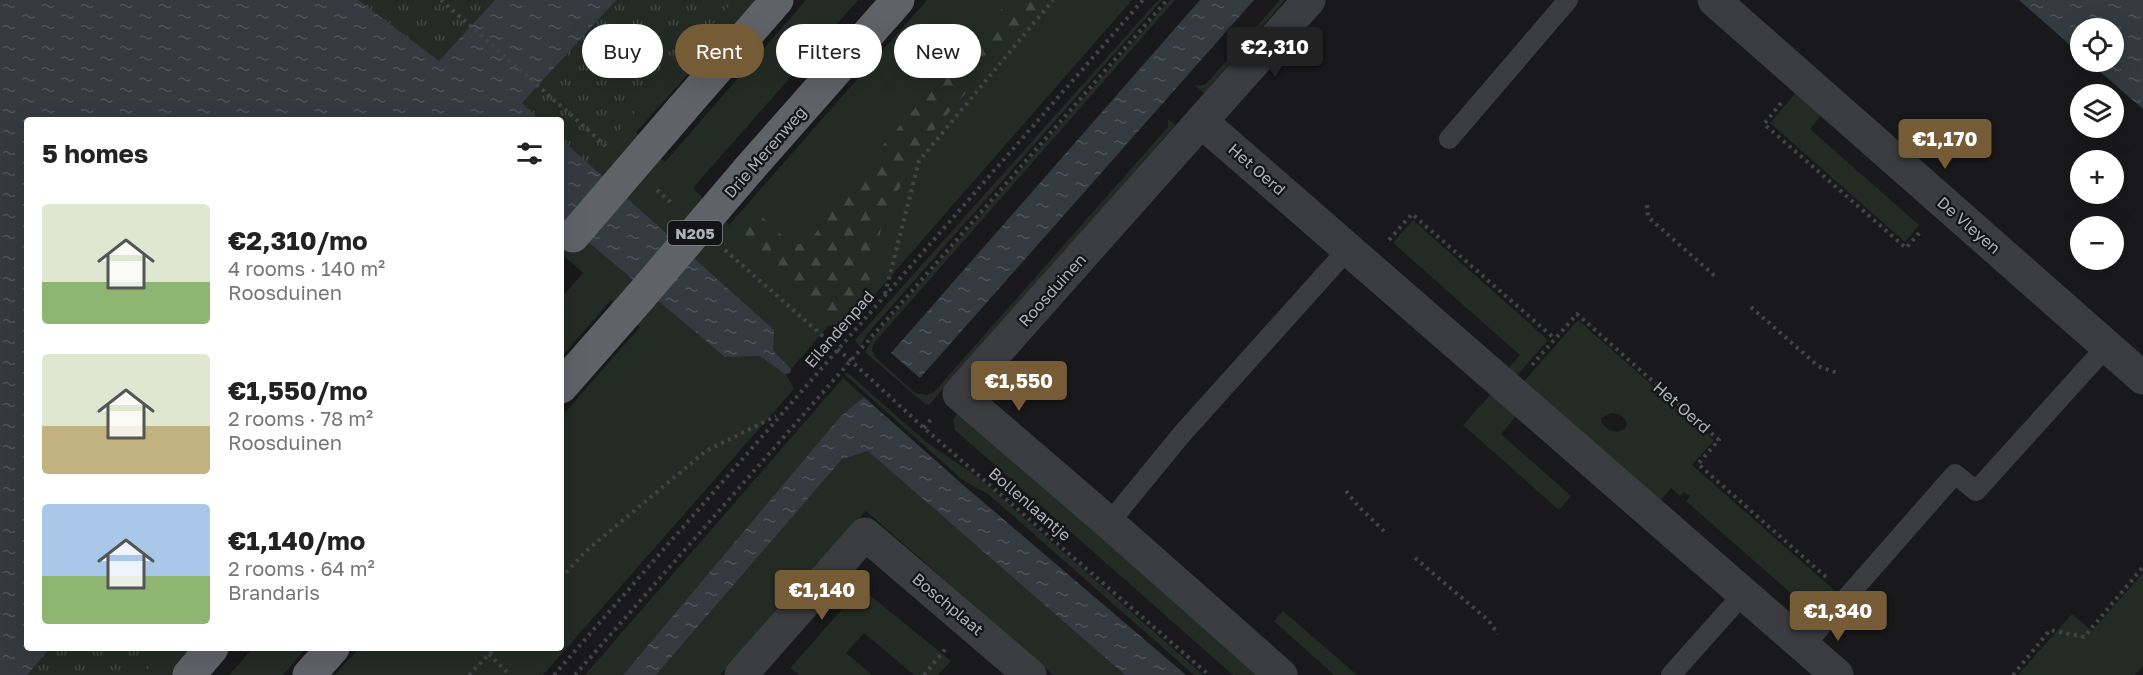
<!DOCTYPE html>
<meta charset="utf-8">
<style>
body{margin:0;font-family:"Golos Text",sans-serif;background:#f2f2f2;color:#222;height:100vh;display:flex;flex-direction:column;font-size:22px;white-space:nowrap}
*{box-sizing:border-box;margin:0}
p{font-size:20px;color:#767676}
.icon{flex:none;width:33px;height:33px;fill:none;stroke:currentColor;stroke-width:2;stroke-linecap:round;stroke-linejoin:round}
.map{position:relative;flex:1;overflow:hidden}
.panel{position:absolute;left:24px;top:117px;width:540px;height:534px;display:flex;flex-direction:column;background:#fff;border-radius:6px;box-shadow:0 6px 24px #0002}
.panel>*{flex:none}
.banner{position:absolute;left:582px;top:24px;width:570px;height:54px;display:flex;gap:12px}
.buttons{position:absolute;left:2070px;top:18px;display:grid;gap:12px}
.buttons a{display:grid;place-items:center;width:54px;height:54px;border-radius:50%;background:#fff;box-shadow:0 6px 24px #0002;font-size:30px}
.price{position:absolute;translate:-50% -51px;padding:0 14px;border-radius:6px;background:#765b37;color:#fff;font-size:20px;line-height:39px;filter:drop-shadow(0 2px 3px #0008)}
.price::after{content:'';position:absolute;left:50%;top:36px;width:18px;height:14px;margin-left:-9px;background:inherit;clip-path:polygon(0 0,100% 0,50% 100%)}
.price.on{background:#222;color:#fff}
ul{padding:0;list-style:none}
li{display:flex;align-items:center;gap:18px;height:150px;padding:0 18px}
li span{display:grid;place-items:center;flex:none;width:168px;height:120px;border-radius:6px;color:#555}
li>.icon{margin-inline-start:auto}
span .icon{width:72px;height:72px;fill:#fffc;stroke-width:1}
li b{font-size:26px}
h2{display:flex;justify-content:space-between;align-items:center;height:72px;padding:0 18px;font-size:26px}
.chip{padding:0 21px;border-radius:27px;background:#fff;box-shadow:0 6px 24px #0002;font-size:21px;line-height:54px}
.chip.on{background:#765b37;color:#fff}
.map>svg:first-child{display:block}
.grass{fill:#242b24;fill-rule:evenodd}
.forest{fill:url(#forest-firs)}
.park{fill:url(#park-tufts)}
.water{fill:url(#water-ripples)}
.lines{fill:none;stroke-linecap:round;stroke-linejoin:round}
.path{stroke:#414346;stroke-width:4;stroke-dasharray:3 4.5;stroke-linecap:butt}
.service{stroke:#3b3c40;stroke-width:20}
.minor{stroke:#3b3c40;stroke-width:33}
.trunk{stroke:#5f6267;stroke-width:33}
.trunk-bridge{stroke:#5f6267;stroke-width:33}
.labels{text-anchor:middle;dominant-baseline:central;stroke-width:4.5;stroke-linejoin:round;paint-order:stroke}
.shield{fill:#141416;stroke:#7f8388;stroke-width:1.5}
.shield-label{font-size:15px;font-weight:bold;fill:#adb2b9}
.street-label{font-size:16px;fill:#adb2b9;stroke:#141416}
</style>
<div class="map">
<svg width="2143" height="675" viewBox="0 0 2143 675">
<defs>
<pattern id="forest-firs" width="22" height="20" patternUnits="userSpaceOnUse" patternTransform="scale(1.5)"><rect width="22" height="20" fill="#242b24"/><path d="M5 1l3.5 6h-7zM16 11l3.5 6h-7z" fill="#414742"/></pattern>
<pattern id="park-tufts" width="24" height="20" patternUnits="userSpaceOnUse" patternTransform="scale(1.5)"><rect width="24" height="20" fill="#242b24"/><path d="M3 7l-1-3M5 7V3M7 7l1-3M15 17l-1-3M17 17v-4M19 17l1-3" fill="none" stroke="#414742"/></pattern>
<pattern id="water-ripples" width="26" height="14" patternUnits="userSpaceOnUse" patternTransform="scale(1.5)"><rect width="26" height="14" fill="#333b40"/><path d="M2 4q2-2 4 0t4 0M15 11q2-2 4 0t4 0" fill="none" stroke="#4e555a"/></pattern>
</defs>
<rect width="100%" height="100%" fill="#19191b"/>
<path class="grass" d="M616,0h139l-119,132 29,30 141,-162h52l-165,188 36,37 198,-225h205l-290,332 -13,-7 -38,44 -1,4 -4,1 8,15 -251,286h-208l24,-27h202v-231l79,-90 -29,-27 -50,57v-59l22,-25 -22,-20v-133z
M1158,0h4l-295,334 -7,13 -5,-7z
M1170,0h5l-301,343 -2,7 3,7 40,36 12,2 7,-3 234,-265v-8l7,6 -246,280h-3l-61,-53 7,-13z
M1280,0h5l-81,93 -9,-8 5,1 6,-2z
M1801,87l25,22 -16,20 109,96 -14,17 -135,-119z
M1413,220l135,120 -36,41 -9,-7 17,-19 -127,-112z
M1578,320l136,120 -22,25 142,125 -17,18 -17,-15 -5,4 -11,-10 -98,-86 4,-5 -6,-4 -4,4 -9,-8 -16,19 -136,-120zM1611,413c8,0 15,4 16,12 -4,8 -12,8 -20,4l-6,-7v-4z
M847,372l78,69 54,37 224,197h-9l-206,-181 -24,-13 -119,-106z
M843,378l21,19 -23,20 -218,258h-38z
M1493,392l25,22 -17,20 70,62 -12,14 -96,-85z
M960,411l41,40 73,64 3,-2 184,162h-28l-278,-245 -2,-11z
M869,451l256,224h-72l-187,-164 -146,164h-64l186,-217z
M2143,573v93l-8,9h-117l54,-61 20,17z
M861,588l90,73 -13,14h-24l-50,-42 -18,20 26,22h-73l-9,-7z
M1283,611l74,64h-23l-60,-54z
M50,648h160l-24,27h-159z
M253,648h53l-23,27h-54z"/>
<path class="forest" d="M1009,0h36l-128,150 -35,75 -15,66 -38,33 -94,-80 23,-31 32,30 17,2 51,-71z"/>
<path class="park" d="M0,0h734l-173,196v-76h-534v528h139l-23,27h-143z"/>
<path class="water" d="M0,0h358l81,61 56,-61h121l-94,103 18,17h-513v528h23l-23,27h-27z
M1200,0h54l-334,378 -29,-25z
M2019,0h124v109l-54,-47h25v-34h-34v26z
M561,139l213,191 -1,21 18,18 -1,4 -5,1 -25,-18 -35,1 -164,-138z
M864,397l98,87 224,191h-61l-257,-224 -26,8 -186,216h-33l218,-259z"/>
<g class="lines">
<path class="path" d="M441,0l165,146
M1781,103l-17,21 142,124 16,-18
M657,190l17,15
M1647,205l1,12 68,60
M1389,240l23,-26 143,125
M725,250l125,110 74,68 285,247
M885,294l34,-133 134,-161
M1751,307l67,59 19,7
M1532,365l45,-51 142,126 -21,24 129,114
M924,428l9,-11
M1346,491l13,16 26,25
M1415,558l73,62 10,14
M561,578l25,-27 120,-100 70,-35
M489,654l21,21
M469,675l26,-27
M554,675l589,-675
M575,675l592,-675
M924,675l23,-28
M2013,675l37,-45 34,7 59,-70"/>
<path class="service" d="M1449,139l119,-139
M1109,523l73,-89 166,-185
M1804,646l151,-172 21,17 131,-145
M1671,675l73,-82"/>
<path class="minor" d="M1714,0l429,378
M1202,122l635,553
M741,675l124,-141 165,141
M1281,675l-172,-152 -150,-129 350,-394"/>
<path class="trunk" d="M682,109l95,-109
M749,169l149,-169
M561,387l79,-90
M189,675l23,-27
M309,675l24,-27"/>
<path class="trunk-bridge" d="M573,236l109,-127
M640,297l109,-128"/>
</g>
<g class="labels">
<rect class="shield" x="668" y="221" width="54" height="24" rx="4.5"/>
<g class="shield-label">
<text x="695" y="233">N205</text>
</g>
<g class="street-label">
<text transform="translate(765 152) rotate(-49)">Drie Merenweg</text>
<text transform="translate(1257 169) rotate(41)">Het Oerd</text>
<text transform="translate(1969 225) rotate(41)">De Vleyen</text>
<text transform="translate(1052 290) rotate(-48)">Roosduinen</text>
<text transform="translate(839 329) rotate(-49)">Eilandenpad</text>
<text transform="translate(1682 407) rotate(41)">Het Oerd</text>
<text transform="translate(1030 504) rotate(41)">Bollenlaantje</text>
<text transform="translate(948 604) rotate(40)">Boschplaat</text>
</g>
</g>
</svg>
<div class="buttons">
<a><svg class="icon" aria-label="locate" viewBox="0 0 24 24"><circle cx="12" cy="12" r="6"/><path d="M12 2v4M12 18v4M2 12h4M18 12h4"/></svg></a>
<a><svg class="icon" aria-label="layers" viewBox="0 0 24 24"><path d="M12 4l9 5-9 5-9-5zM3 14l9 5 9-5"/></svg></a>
<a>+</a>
<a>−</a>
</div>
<b class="price on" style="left:1275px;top:78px">€2,310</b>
<b class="price" style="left:1945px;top:170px">€1,170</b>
<b class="price" style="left:1019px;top:412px">€1,550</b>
<b class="price" style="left:822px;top:621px">€1,140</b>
<b class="price" style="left:1838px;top:642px">€1,340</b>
<div class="banner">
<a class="chip">Buy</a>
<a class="chip on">Rent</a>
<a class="chip">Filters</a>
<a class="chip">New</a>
</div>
<section class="panel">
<h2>5 homes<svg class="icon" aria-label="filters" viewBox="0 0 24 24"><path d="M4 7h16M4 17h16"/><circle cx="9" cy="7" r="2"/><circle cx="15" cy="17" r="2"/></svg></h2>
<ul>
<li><span style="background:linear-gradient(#dfe7d0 65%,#8fb573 0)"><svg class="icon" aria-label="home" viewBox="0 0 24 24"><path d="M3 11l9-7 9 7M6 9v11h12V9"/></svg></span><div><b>€2,310/mo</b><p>4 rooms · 140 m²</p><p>Roosduinen</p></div></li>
<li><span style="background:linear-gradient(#dfe7d0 60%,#c2b280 0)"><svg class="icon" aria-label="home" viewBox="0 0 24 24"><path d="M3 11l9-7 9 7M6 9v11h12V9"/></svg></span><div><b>€1,550/mo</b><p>2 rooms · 78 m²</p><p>Roosduinen</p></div></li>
<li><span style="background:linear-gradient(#a9c7e8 60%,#8fb573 0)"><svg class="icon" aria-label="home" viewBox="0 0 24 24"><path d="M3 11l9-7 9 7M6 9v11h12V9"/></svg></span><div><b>€1,140/mo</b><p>2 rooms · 64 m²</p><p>Brandaris</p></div></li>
</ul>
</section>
</div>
